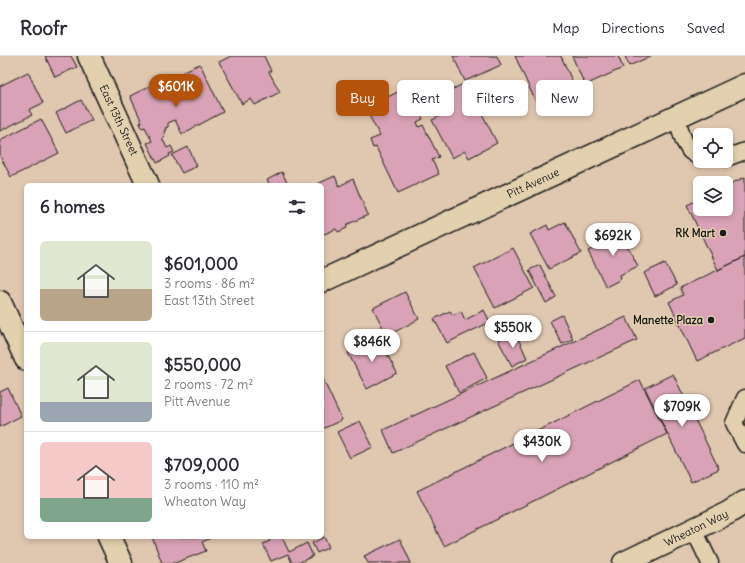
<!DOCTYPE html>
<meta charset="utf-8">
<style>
body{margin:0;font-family:Delius,sans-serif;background:#f7f7f7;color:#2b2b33;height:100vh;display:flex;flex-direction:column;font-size:15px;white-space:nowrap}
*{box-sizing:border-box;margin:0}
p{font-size:13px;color:#7c7c81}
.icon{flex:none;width:22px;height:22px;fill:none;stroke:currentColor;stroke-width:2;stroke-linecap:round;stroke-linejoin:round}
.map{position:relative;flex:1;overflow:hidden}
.details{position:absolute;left:24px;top:127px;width:300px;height:356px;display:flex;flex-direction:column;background:#fff;border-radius:6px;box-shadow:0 2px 6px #0003}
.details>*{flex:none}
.hud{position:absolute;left:336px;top:24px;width:349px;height:36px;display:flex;gap:8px}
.controls{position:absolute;left:693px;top:72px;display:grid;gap:8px}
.controls a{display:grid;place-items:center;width:40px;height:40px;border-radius:6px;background:#fff;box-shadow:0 2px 6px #0003;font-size:20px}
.price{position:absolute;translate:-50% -34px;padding:0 9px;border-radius:14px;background:#fff;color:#222;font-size:13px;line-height:26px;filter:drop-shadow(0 1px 2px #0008)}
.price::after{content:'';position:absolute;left:50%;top:24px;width:12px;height:9px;margin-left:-6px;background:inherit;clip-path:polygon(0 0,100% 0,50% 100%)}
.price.selected{background:#b45309;color:#fff}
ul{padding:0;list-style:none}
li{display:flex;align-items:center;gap:12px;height:100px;padding:0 16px}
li+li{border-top:1px solid #e1e1e2}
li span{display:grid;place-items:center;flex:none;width:112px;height:80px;border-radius:6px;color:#555}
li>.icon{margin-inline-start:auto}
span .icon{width:48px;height:48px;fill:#fffc;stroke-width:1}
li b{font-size:17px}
h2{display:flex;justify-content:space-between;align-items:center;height:48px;padding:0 16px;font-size:17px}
.tag{padding:0 14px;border-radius:6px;background:#fff;box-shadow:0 2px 6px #0003;font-size:14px;line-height:36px}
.tag.selected{background:#b45309;color:#fff}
header{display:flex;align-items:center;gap:24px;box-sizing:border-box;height:56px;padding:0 20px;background:#fff;border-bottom:1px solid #e1e1e2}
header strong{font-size:19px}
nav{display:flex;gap:22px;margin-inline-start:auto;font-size:14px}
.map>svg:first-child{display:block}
.building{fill:#d9a2b6;stroke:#1c1c1c}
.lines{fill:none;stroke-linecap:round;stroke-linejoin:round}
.service-casing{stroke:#1c1c1c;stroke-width:19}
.minor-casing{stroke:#1c1c1c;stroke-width:25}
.secondary-casing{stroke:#1c1c1c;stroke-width:25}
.service{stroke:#e2d0ae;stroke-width:16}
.minor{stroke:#e2d0ae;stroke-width:22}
.secondary{stroke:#e2d0ae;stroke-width:22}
.poi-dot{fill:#1c1c1c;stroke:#e2d0ae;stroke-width:1.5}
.labels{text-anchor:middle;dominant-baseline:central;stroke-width:3;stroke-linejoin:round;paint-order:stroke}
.street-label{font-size:11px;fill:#1c1c1c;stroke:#e2d0ae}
.poi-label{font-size:11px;font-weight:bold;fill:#1c1c1c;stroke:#e2d0ae;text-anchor:end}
</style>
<header>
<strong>Roofr</strong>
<nav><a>Map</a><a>Directions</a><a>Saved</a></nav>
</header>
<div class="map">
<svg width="745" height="507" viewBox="0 0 745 507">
<rect width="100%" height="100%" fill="#e0c7b0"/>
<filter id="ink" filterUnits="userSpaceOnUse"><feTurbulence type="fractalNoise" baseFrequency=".025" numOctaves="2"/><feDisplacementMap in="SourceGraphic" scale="8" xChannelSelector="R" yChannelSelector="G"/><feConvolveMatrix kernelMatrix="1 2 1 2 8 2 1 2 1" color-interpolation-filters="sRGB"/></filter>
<g filter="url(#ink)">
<path class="building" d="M45,0h26l6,11 -22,10z
M231,0h33l7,15 -2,1 11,20 -25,13 -4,-6 -9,5 -23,-42z
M453,0h44l4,9 -36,16z
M515,0h46l16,36 -38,17z
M572,0h46l5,12 -38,17z
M625,0h26l-22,10z
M200,8l23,48 -41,22 -7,-14 -7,3v4l-3,1 1,2 -2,1 1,3 -2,1 2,2 -3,1 5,10 4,-2 3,6 -5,2 1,2 -13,7 -10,-20 5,-2 -7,-14 -3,1 -2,-5 2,-1 -12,-26 26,-13 2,6 28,-14 -2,-4z
M28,16l15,31 -14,7 3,5 -32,16v-45z
M463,28l4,8 3,-2 27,53 -28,15 -4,-7 -13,7 -20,-38 14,-7 -4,-9 4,-2 -4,-7z
M408,31l15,32 -6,3 2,5 4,-2 16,32 -7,3 7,14 -41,19 -22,-46 -3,1 -3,-8 10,-4 -15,-28z
M81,44l11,20 -26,13 -10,-20z
M41,63l18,34 -48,24 -11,-21v-16z
M188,91l9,19 -15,7 -10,-18z
M282,116l6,13h-18l-3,-5z
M335,120l4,10 14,-7 15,36 -22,10 1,3 -9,4 -2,-3 -14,6v-50h-7z
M745,121v80l-27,13 -31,-65 13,-6v10h26v-23z
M565,166l16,31 -32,16 -19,-35 17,-9 2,5z
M616,169l22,41 -18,9 1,4 -15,8 -18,-36 16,-8 -4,-9z
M513,192l21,40 -39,20 -21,-40z
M745,201v81l-48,23 -28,-59 14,-7 -3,-7z
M665,207l12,22 -22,11 -11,-23z
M540,209l16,32 -10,6 -17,-33z
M405,236l14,27 -32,17 -14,-28z
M484,254l6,12 -43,21 -13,-24 16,-8 3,4 8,-4 4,9z
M562,259l11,24 -11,5 -12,-23z
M626,261l11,23 -244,113 -10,-23z
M515,276l12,26 -15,8 -14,-26z
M378,281l19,36 -30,16 -19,-36z
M474,296l13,26 -28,15 -14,-27z
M673,318l46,95 -28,13 -46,-94z
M322,321l20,43 -20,9z
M640,324l27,54 -223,112 -27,-55z
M8,332l13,28 -21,11v-35z
M360,365l13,26 -23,11 -13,-26z
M152,481h59v1l-9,4 4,9 -31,12h-13z
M270,481h12l7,15 18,-9 6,13 -15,7h-6l-4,-9 -17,7 -8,-17 7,-3 -1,-3z
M324,481l5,10 -12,6 -5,-10z
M400,483l11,24h-43l-4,-7z"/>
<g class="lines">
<defs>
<path id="service" d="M676,61l8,24 6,10 10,7
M726,102l19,-7
M745,342l-11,25 11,21
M694,474l16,33"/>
<path id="minor" d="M89,0l59,129
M322,225l423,-196
M0,246l26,57
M109,481l12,26"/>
<path id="secondary" d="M624,507l104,-50 17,-11"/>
</defs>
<use href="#service" class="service-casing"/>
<use href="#minor" class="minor-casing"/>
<use href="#secondary" class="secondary-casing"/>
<use href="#service" class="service"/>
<use href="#minor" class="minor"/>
<use href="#secondary" class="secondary"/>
</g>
</g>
<g class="poi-dot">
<circle cx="723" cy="177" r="4"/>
<circle cx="711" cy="264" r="4"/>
</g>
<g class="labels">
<g class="street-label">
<text transform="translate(119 64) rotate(65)">East 13th Street</text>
<text transform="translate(533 127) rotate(-25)">Pitt Avenue</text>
<text transform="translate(696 472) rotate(-26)">Wheaton Way</text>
</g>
<g class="poi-label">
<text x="715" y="177">RK Mart</text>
<text x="703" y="264">Manette Plaza</text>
</g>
</g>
</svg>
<div class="controls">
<a><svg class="icon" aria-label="locate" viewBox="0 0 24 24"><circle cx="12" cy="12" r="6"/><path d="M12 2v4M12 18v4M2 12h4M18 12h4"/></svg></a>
<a><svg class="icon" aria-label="layers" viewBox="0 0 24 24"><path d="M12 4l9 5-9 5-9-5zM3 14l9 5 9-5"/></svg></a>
</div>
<b class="price selected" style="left:176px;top:52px">$601K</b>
<b class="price" style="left:613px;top:201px">$692K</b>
<b class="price" style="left:513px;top:293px">$550K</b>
<b class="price" style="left:372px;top:307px">$846K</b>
<b class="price" style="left:682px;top:372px">$709K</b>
<b class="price" style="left:542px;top:407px">$430K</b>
<div class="hud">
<a class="tag selected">Buy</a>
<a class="tag">Rent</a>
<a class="tag">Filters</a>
<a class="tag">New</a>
</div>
<section class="details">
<h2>6 homes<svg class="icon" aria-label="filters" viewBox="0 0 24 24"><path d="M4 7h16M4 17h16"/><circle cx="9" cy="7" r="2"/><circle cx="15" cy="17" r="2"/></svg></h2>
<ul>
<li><span style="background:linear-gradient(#dfe7d0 60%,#b9a48a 0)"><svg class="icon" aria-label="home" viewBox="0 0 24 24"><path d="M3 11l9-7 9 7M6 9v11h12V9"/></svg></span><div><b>$601,000</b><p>3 rooms · 86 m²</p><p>East 13th Street</p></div></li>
<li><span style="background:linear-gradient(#dfe7d0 75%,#9aa5b1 0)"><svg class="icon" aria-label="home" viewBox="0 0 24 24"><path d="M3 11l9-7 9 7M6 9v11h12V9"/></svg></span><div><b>$550,000</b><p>2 rooms · 72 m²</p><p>Pitt Avenue</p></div></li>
<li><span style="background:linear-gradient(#f6c9c9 70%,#7fa58c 0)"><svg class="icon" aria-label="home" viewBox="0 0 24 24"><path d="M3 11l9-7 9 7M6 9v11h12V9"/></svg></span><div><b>$709,000</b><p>3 rooms · 110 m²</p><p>Wheaton Way</p></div></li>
</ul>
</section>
</div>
